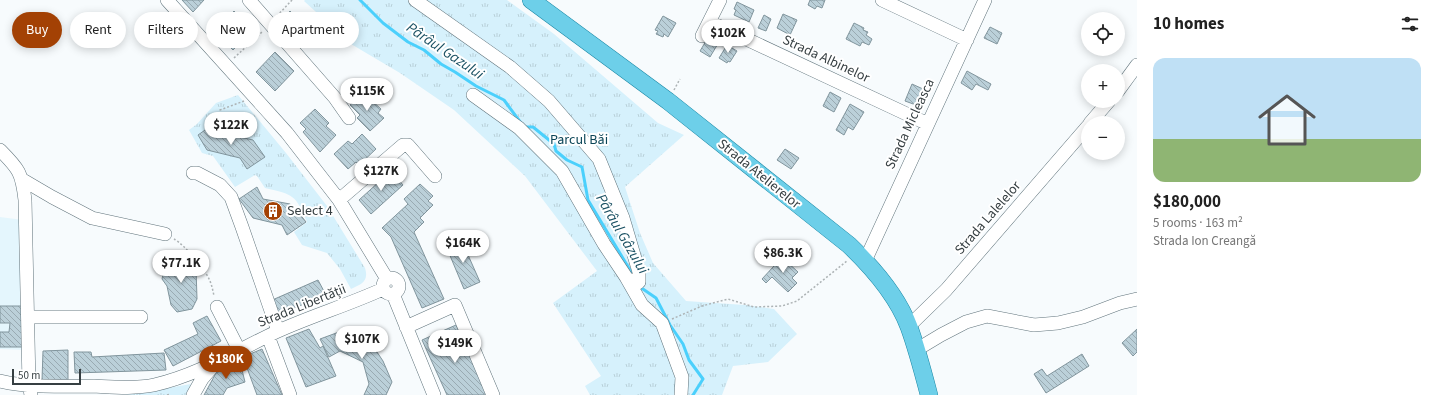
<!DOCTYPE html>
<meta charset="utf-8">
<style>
body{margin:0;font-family:"Source Sans 3",sans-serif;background:#f6f6f6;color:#222;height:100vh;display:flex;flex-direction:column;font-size:15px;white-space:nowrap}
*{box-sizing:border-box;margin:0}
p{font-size:13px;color:#767676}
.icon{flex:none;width:22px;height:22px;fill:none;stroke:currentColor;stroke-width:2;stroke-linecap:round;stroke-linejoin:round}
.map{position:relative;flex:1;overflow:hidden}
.details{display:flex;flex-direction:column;background:#fff;width:300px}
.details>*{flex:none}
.hud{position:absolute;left:12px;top:12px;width:380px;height:36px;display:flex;gap:8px}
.tools{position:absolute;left:1081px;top:12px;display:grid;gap:8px}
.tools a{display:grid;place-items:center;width:44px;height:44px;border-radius:50%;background:#fff;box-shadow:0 2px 10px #0003;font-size:20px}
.scale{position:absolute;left:12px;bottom:10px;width:69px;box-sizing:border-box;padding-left:4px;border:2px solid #363f42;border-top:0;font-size:11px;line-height:14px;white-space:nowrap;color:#363f42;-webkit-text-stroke:3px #fff;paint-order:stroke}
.price{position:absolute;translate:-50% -34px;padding:0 9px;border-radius:14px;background:#fff;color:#222;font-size:13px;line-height:26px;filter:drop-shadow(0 1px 2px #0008)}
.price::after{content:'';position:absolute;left:50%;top:24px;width:12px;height:9px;margin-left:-6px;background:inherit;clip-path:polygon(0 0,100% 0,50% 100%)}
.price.active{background:#a34104;color:#fff}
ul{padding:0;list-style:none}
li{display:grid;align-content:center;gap:8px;height:212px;padding:0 16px}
li span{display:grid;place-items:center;height:124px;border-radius:12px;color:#555}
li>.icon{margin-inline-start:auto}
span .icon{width:72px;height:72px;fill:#fffc;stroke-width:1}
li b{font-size:17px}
h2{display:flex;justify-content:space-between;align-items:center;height:48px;padding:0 16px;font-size:17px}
.pill{padding:0 14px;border-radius:18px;background:#fff;box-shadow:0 2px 10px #0003;font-size:14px;line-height:36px}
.pill.active{background:#a34104;color:#fff}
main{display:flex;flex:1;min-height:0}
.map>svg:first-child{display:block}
.built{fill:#e4f6fd}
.grass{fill:url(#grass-tufts)}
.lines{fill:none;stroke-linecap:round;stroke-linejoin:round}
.stream{stroke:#4bd0fc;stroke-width:3}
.building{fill:url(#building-back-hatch);stroke:#81959d}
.minor-casing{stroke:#61747c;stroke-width:14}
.major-casing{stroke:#1b88a5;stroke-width:18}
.path{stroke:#adb3b5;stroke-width:1.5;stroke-dasharray:2 2;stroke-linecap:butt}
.minor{stroke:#fff;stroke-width:13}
.major{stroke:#6dcfe9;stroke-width:17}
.labels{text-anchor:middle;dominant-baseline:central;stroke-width:4;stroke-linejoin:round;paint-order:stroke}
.street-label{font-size:14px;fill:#363f42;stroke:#fff}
.park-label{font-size:14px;fill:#0b4557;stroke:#fff}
.poi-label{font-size:14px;fill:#363f42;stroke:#fff;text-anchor:start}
.water-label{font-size:15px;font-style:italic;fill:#1c5264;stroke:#fff}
</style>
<main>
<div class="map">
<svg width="1137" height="395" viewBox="0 0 1137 395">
<defs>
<pattern id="grass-tufts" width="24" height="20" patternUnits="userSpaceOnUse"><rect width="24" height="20" fill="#d6f1fc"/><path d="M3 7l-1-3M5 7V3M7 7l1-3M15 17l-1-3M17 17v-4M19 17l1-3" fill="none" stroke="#b8d0d9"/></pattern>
<pattern id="building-back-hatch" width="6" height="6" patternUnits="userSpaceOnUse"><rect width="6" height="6" fill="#bbd0d9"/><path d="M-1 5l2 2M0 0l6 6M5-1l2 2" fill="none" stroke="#99aab2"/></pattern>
</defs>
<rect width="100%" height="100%" fill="#f7fbfd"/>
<path class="built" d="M0,217l23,3 2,130 -25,-1z"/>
<path class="grass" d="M305,0h202l47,34 104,89 26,12 -59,52 15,46 13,30 33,38 59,4 29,4 23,25 -29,28 -35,4 -11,29h-132l-5,-9 16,-10 -48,-73 44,-32 -72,-95 -71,-66 -54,-37 -49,-29 -47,-43z
M238,95l48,58 41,53 38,62c4,13 -3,16 -14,21l-11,-20 -13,-16 -25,-8 -8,-13 13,-10c-12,-28 -13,-27 -42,-34l-8,-12 -2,-1 -20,12 -22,-31 -11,-3 -13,-23 8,-6 19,-21z
M191,384l-5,11h-61l8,-1z"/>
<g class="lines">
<path class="stream" d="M360,0l23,23 25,19 16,8 17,14 14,8 21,14 28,14 17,23
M525,127h8l21,17 2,7 11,9 15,7 6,33 45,75
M640,287l16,11 14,27 13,19 6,16 14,19 -10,16"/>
</g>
<path class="building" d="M182,0h22l-11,12z
M810,0h15l-3,8 -5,-2 -2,3 -7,-4z
M737,2l17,8 -5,12 -15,-7 2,-5 -2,-1z
M234,11l18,19 -19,20 -19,-19z
M290,11l14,14 -16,17 -14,-14z
M783,14l14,6 -7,15 -13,-7z
M764,15l7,4 -5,12 -8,-3z
M663,16l13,7 -8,14 -4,-3 -1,3 -7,-3 2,-3 -3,-1z
M854,23l10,5 -1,2 5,2 -2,3 6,4 -3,6 -7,-3 -2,4 -14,-7z
M990,27l12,6 -5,11 -13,-6z
M709,36l10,6 -9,15 -10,-6z
M727,45l10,6 -7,11 -2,-1 -1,2 -8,-5z
M275,52l19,19 -19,20 -19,-19z
M967,71l24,13 -3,6 -12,-6 -4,6 -11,-7z
M912,84l11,5 -7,16 -11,-4z
M830,92l11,6 -7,14 -11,-6z
M363,93l18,16 -3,4 6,5 -14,13 -13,-13 3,-3 -10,-10z
M850,104l14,8 -11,18 -5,-3 -4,8 -8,-5z
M315,109l14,14 -3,3 10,9 -16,17 -17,-20 3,-3 -6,-6z
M215,123l7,10 31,7 12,17 -18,12 -7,-11 -33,-8 -9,-15z
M362,134l14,15 -17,16 -3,-3 -8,7 -14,-15 14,-13 4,3z
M785,149l14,9 -8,11 -14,-9z
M391,171l12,14 -32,29 -12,-14z
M420,184l13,12 -5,5 5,4 -13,13 4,4 -10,10 30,67 -22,9 -31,-71 -9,-9 26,-24 -4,-5z
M257,187l6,12 27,5 6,5 10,13 -19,13 -5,-10 -29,-7 -14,-19z
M461,239l19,43 -16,7 -18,-43z
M785,254l4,3 -3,4 12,11 -6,6 5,5 -9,9 -16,-15 -6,6 -4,-4z
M180,258l8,1 8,9 1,31 -5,10 -15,3 -6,-7 -4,-19 -5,-7 3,-13z
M318,280l8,15 -49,20 -7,-14z
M0,306h22v41h-22v-15h9l1,-9h-10z
M207,316l14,25 -48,25 -9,-16 34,-16 -5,-11z
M456,325l33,67 -6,3h-36l-25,-55z
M309,329l11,19 3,-2 13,30 -30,11 -20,-49z
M1137,329v23l-4,4 -11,-13z
M339,332l32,11 12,18 9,21 -6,13h-22l5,-11 -6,-22 -23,-11 -11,6 -9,-18z
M262,349l20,46h-25l-14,-38z
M68,350v30h-26l1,-29z
M74,352h17l1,5 72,-4 2,17 -91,3z
M1082,354l7,12 -43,27 -12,-19 8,-5 5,7z
M240,362l5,20 -18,6 -4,7h-19l12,-22z"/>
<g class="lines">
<defs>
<path id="minor" d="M167,0l120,133 52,67 48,79
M249,0l86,98 14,20
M415,0l95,67 39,34 50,58 24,59 16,54v10l-3,2 -4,-1 -6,-6 -22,-33 -42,-73 -43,-43 -46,-33
M882,0l85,40
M710,22l218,102
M702,36l18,-36
M1118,91l19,-26
M1090,123l19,-22
M0,150c19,19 22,23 25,50l4,184 2,11
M193,173h4l23,12 11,12 11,30 36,104
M23,180l29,17 40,21 73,16
M339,200l64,-55h5l27,31
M865,261l120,-261
M626,277l16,28 20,18 20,54 -1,18
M383 286a8 8 0 1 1 16 0a8 8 0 1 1-16 0Z
M393,294l41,101
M217,307l22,43
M29,317h112
M909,326l37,-36 142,-164
M406,327l49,-22 38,90
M268,336l22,59
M916,350l25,-15 25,-13 21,-6 47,9 24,-2 25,-6 37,-14 17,-4
M0,381c30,7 63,5 94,5 19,1 41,3 60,-1 44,-10 82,-34 122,-53 35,-16 72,-27 107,-43
M193,395l9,-16 12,-14"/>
<path id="major" d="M531,0l137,101 181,144c24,23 48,50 60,82 8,22 14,45 20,68"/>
</defs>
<use href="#minor" class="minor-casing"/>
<use href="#major" class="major-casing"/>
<path class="path" d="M277,16l15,-16
M234,58l28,-26
M674,90l6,-11
M228,133l-8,-23 24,-9
M174,239c11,6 31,30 36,42 2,5 3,10 4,15
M672,319l30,-13 26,-7 26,8 28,-1 15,-5 50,-40
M167,395l3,-1"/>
<use href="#minor" class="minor"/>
<use href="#major" class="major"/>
</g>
<defs>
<symbol id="building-disc" viewBox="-11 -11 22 22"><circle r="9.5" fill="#a34104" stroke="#fff"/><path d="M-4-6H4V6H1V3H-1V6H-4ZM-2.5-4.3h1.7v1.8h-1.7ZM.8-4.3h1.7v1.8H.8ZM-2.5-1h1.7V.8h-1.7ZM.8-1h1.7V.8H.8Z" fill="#fff"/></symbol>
</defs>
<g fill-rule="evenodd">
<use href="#building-disc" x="262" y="200" width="22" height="22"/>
</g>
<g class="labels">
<g class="street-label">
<text transform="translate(826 59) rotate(25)">Strada Albinelor</text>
<text transform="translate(910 124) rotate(-65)">Strada Micleasca</text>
<text transform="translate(759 174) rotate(39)">Strada Atelierelor</text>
<text transform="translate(988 218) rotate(-49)">Strada Lalelelor</text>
<text transform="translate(302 306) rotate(-22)">Strada Libertății</text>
</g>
<g class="park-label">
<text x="579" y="140">Parcul Băi</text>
</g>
<g class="poi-label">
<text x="287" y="211">Select 4</text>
</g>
<g class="water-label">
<text transform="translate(445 51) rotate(34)">Pârâul Gazului</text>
<text transform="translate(622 234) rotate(60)">Pârâul Gâzului</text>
</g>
</g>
</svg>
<div class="tools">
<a><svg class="icon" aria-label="locate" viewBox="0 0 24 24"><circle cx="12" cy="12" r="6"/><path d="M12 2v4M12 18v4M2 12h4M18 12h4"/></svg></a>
<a>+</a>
<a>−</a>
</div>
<div class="scale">50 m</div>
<b class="price" style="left:728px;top:54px">$102K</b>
<b class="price" style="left:367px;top:112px">$115K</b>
<b class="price" style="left:231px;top:146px">$122K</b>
<b class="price" style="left:381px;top:192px">$127K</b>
<b class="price" style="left:463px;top:264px">$164K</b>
<b class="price" style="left:783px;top:274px">$86.3K</b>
<b class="price" style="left:181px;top:284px">$77.1K</b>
<b class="price" style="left:362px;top:360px">$107K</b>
<b class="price" style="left:455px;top:364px">$149K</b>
<b class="price active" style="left:226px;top:380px">$180K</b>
<div class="hud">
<a class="pill active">Buy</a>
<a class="pill">Rent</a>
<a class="pill">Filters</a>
<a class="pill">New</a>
<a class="pill">Apartment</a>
</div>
</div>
<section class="details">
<h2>10 homes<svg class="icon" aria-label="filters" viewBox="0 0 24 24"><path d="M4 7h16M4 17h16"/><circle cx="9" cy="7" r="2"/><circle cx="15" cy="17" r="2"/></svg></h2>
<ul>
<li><span style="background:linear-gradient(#bfe0f5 65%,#8fb573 0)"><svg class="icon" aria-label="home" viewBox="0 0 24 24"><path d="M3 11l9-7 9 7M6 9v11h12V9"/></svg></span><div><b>$180,000</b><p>5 rooms · 163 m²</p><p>Strada Ion Creangă</p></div></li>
</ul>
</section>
</main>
